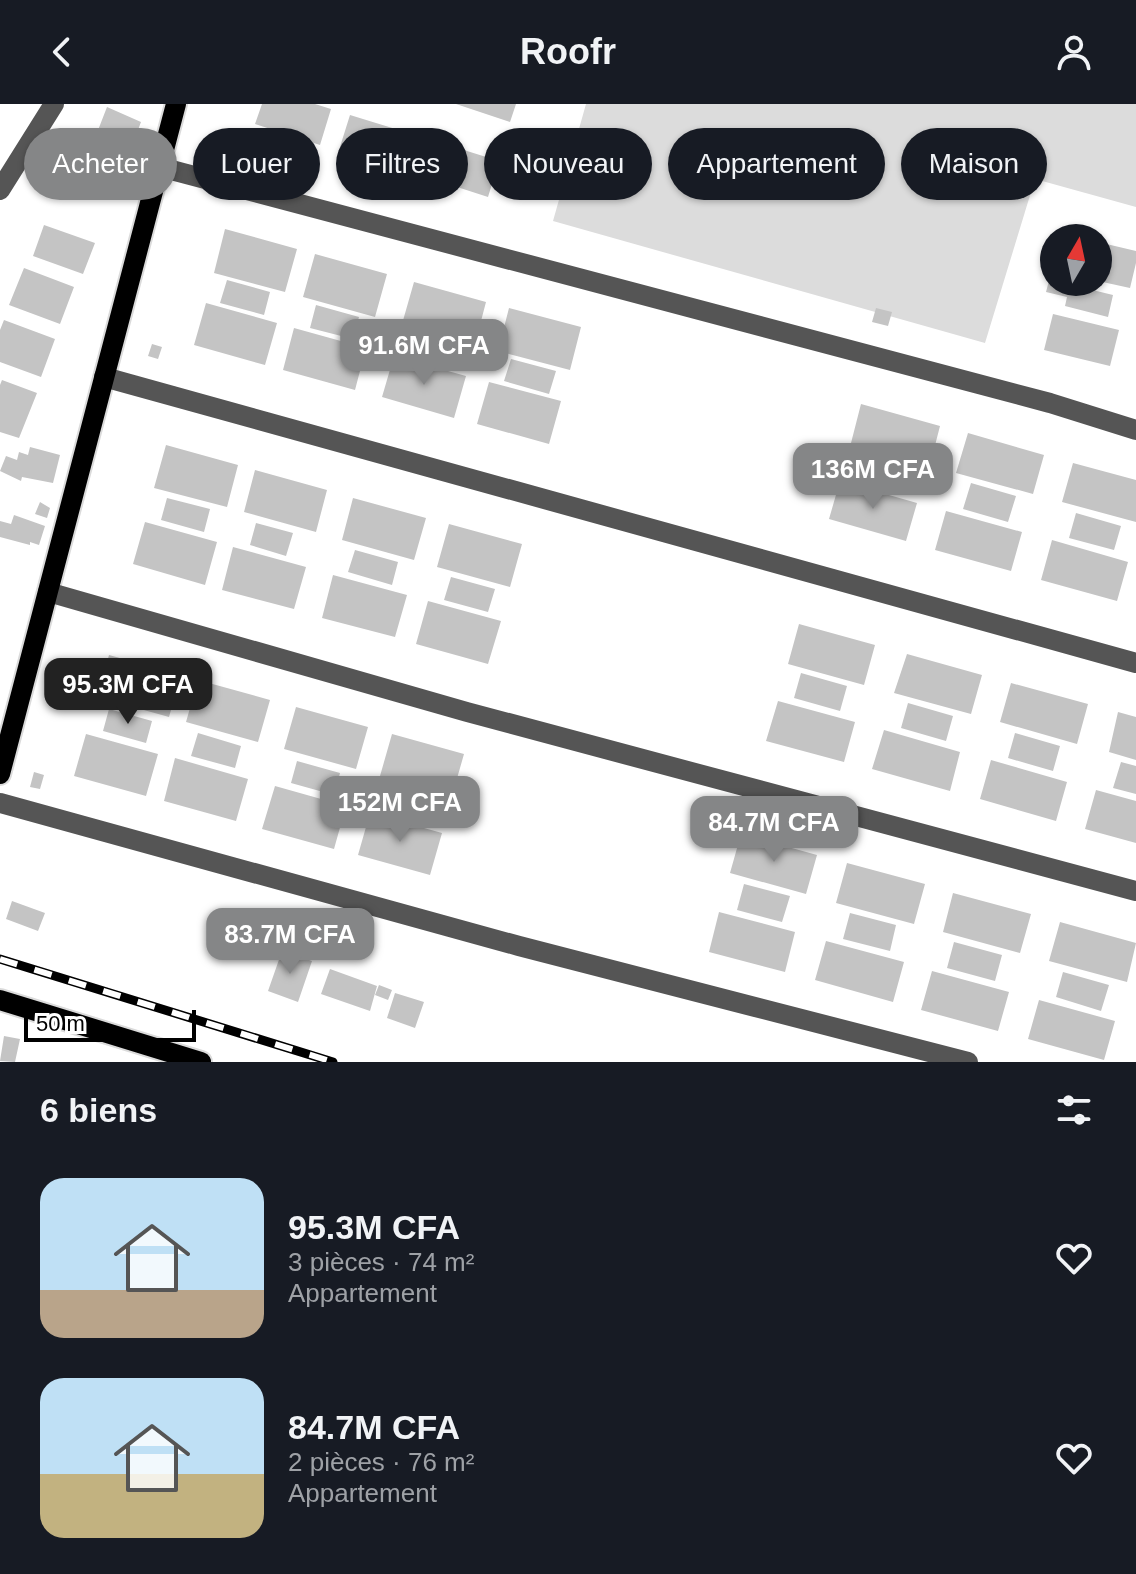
<!DOCTYPE html>
<html lang="fr">
<meta charset="utf-8">
<style>
body{margin:0;font-family:Helvetica,sans-serif;background:#20242c;color:#f1f3f6;height:100vh;display:flex;flex-direction:column;font-size:30px;white-space:nowrap}
*{box-sizing:border-box;margin:0}
p{font-size:26px;color:#9ea1a6}
.icon{flex:none;width:44px;height:44px;fill:none;stroke:currentColor;stroke-width:2;stroke-linecap:round;stroke-linejoin:round}
.map{position:relative;height:958px;overflow:hidden}
.sheet{display:flex;flex-direction:column;background:#171b24;flex:1}
.sheet>*{flex:none}
.top-card{position:absolute;left:24px;top:24px;width:1088px;height:72px;display:flex;gap:16px}
.needle{width:52px;rotate:9deg}
.tools{position:absolute;left:1040px;top:120px;display:grid;gap:16px}
.tools a{display:grid;place-items:center;width:72px;height:72px;border-radius:50%;background:#171b24;box-shadow:0 2px 6px #0004;font-size:40px}
.scale{position:absolute;left:24px;bottom:20px;width:172px;box-sizing:border-box;padding-left:8px;border:4px solid #000;border-top:0;font-size:22px;line-height:28px;white-space:nowrap;color:#000;-webkit-text-stroke:6px #fff;paint-order:stroke}
.price{position:absolute;translate:-50% -68px;padding:0 18px;border-radius:16px;background:#858687;color:#fff;font-size:26px;line-height:52px;filter:drop-shadow(0 2px 4px #0008)}
.price::after{content:'';position:absolute;left:50%;top:48px;width:24px;height:18px;margin-left:-12px;background:inherit;clip-path:polygon(0 0,100% 0,50% 100%)}
.price.selected{background:#222;color:#fff}
ul{padding:0;list-style:none}
li{display:flex;align-items:center;gap:24px;height:200px;padding:0 40px}
li span{display:grid;place-items:center;flex:none;width:224px;height:160px;border-radius:24px;color:#555}
li>.icon{margin-inline-start:auto}
span .icon{width:96px;height:96px;fill:#fffc;stroke-width:1}
li b{font-size:34px}
h2{display:flex;justify-content:space-between;align-items:center;height:96px;padding:0 40px;font-size:34px}
.chip{padding:0 28px;border-radius:36px;background:#171b24;box-shadow:0 2px 6px #0004;font-size:28px;line-height:72px}
.chip.selected{background:#858687;color:#fff}
header{display:flex;justify-content:space-between;align-items:center;height:104px;padding:0 40px;background:#171b24;font-size:36px;font-weight:700}
.map>svg:first-child{display:block}
.green{fill:#dcdcdc}
.building{fill:#c4c4c4}
.lines{fill:none;stroke-linecap:round;stroke-linejoin:round}
.major-casing{stroke:#dbdbdb;stroke-width:24}
.minor{stroke:#555;stroke-width:20}
.major{stroke:#000;stroke-width:20}
.rail-casing{stroke:#000;stroke-width:9}
.rail{stroke:#fff;stroke-width:6;stroke-dasharray:18;stroke-linecap:butt}
</style>
<header><svg class="icon" aria-label="back" viewBox="0 0 24 24"><path d="M15 5l-7 7 7 7"/></svg>Roofr<svg class="icon" aria-label="person" viewBox="0 0 24 24"><circle cx="12" cy="8" r="4"/><path d="M4 21q1-7 8-7t8 7"/></svg></header>
<div class="map">
<svg width="1136" height="958" viewBox="0 0 1136 958">
<rect width="100%" height="100%" fill="#fff"/>
<path class="green" d="M586,0h550v103l-101,-28 -50,164 -432,-122z"/>
<path class="building" d="M262,0h53l16,5 -11,36 -65,-21z
M456,0h60l-6,18z
M107,3l34,15 -18,47 -35,-13z
M350,11l65,20 -11,35 -65,-20z
M435,37l64,20 -11,36 -65,-21z
M44,121l51,18 -12,31 -50,-18z
M225,125l72,20 -12,43 -71,-19z
M1098,138l38,9v12l-6,25 -32,-7z
M315,150l72,20 -12,43 -72,-20z
M24,164l50,19 -14,37 -51,-19z
M1051,169l3,1v8h16l2,3 41,10 -5,22 -43,-11 2,-9 -21,-5z
M227,176l43,12 -6,23 -44,-12z
M414,178l72,20 -11,42 -73,-20z
M206,199l71,20 -12,42 -71,-20z
M316,201l43,12 -6,22 -43,-11z
M509,204l72,19 -11,43 -72,-19z
M876,204l16,4 -4,14 -16,-4z
M1053,210l66,16 -9,36 -66,-16z
M4,216l51,19 -14,38 -41,-15v-32z
M294,224l72,20 -11,42 -72,-20z
M415,228l43,12 -6,23 -43,-12z
M152,240l10,3 -4,12 -10,-3z
M394,252l72,20 -12,42 -72,-21z
M511,255l45,12 -7,23 -45,-13z
M2,276l35,13 -18,45 -19,-6v-47z
M489,278l72,19 -12,43 -72,-20z
M861,300l79,22 -10,39 -79,-22z
M968,329l76,22 -11,39 -77,-21z
M166,341l72,20 -11,42 -73,-19z
M30,343l30,8 -7,28 -31,-6 -1,4 -21,-10 6,-15 11,4 2,-8 9,3z
M865,348l45,14 -7,26 -45,-13z
M1073,359l63,17v42l-74,-20z
M255,366l72,20 -11,42 -72,-20z
M840,377l77,22 -11,38 -77,-22z
M971,379l45,13 -8,26 -45,-13z
M167,394l43,11 -6,23 -43,-12z
M353,394l73,20 -12,42 -72,-20z
M40,398l10,6 -3,10 -12,-4z
M946,407l76,21 -11,39 -76,-21z
M1076,409l45,13 -7,24 -45,-12z
M14,411l31,11 -6,19 -9,-3v3l-30,-8v-16l11,3z
M145,418l72,20 -12,43 -72,-21z
M256,419l37,10 -7,23 -36,-11z
M449,420l73,20 -12,43 -73,-20z
M1052,436l76,22 -11,39 -76,-21z
M233,443l73,20 -12,42 -72,-19z
M355,446l43,12 -6,23 -44,-13z
M333,471l74,20 -12,42 -73,-19z
M451,473l44,12 -7,23 -44,-12z
M428,497l73,20 -13,43 -72,-20z
M799,520l76,21 -11,40 -76,-21z
M907,550l75,21 -11,39 -77,-21z
M109,551l72,20 -12,42 -72,-20z
M801,569l46,13 -7,25 -46,-13z
M198,576l72,20 -12,42 -72,-20z
M1011,579l77,21 -11,40 -77,-22z
M778,597l77,21 -11,40 -78,-21z
M908,599l45,13 -7,25 -45,-13z
M296,603l72,20 -12,42 -72,-20z
M109,605l43,12 -6,22 -43,-12z
M1118,608l18,5v43l-27,-8z
M884,626l76,22 -10,39 -78,-22z
M198,629l43,13 -6,22 -44,-12z
M1015,629l45,13 -7,25 -45,-13z
M86,630l72,20 -12,42 -72,-20z
M392,630l72,20 -12,42 -72,-20z
M175,654l73,21 -12,42 -72,-20z
M991,656l76,22 -11,39 -76,-22z
M297,657l43,12 -6,22 -43,-12z
M1121,658l15,4v28l-23,-6z
M34,668l10,3 -4,14 -10,-2z
M275,682l71,20 -12,43 -72,-20z
M393,684l44,12 -7,23 -43,-12z
M1096,686l40,11v42l-51,-14z
M370,709l72,20 -12,42 -72,-20z
M741,730l76,21 -11,39 -76,-21z
M847,759l78,21 -11,40 -78,-21z
M744,780l46,12 -8,26 -45,-12z
M953,789l78,21 -11,39 -77,-21z
M12,797l33,12 -7,18 -32,-12z
M719,808l76,20 -10,40 -76,-20z
M850,809l46,12 -6,26 -47,-12z
M1060,818l76,21 -9,39 -78,-21z
M826,837l78,21 -11,40 -78,-22z
M954,838l48,13 -7,26 -48,-13z
M282,847l30,10 -14,41 -30,-11z
M330,865l47,17 -7,25 -49,-17z
M932,867l77,21 -11,39 -77,-21z
M1063,868l46,13 -8,26 -45,-14z
M379,881l13,5 -4,10 -13,-5z
M395,889l29,9 -9,26 -28,-10z
M1039,896l76,21 -11,39 -76,-21z
M4,932l16,3 -5,23 -15,-1z"/>
<g class="lines">
<defs>
<path id="major" d="M0,670l176,-670
M0,896l201,62"/>
</defs>
<use href="#major" class="major-casing"/>
<path class="minor" d="M160,63l890,236 86,27
M0,86l54,-86
M104,273l1032,286
M48,488l419,120 669,179
M0,699l519,143 449,116"/>
<use href="#major" class="major"/>
<defs>
<path id="rail" d="M0,855l333,103"/>
</defs>
<use href="#rail" class="rail-casing"/>
<use href="#rail" class="rail"/>
</g>
</svg>
<div class="tools">
<a><svg class="needle" viewBox="-14 -14 28 28"><path d="M0-13l5 13h-10z" fill="#e53935"/><path d="M0 13l5-13h-10z" fill="#9ea1a6"/></svg></a>
</div>
<div class="scale">50 m</div>
<b class="price" style="left:424px;top:283px">91.6M CFA</b>
<b class="price" style="left:873px;top:407px">136M CFA</b>
<b class="price selected" style="left:128px;top:622px">95.3M CFA</b>
<b class="price" style="left:400px;top:740px">152M CFA</b>
<b class="price" style="left:774px;top:760px">84.7M CFA</b>
<b class="price" style="left:290px;top:872px">83.7M CFA</b>
<div class="top-card">
<a class="chip selected">Acheter</a>
<a class="chip">Louer</a>
<a class="chip">Filtres</a>
<a class="chip">Nouveau</a>
<a class="chip">Appartement</a>
<a class="chip">Maison</a>
</div>
</div>
<section class="sheet">
<h2>6 biens<svg class="icon" aria-label="filters" viewBox="0 0 24 24"><path d="M4 7h16M4 17h16"/><circle cx="9" cy="7" r="2"/><circle cx="15" cy="17" r="2"/></svg></h2>
<ul>
<li><span style="background:linear-gradient(#bfe0f5 70%,#b9a48a 0)"><svg class="icon" aria-label="home" viewBox="0 0 24 24"><path d="M3 11l9-7 9 7M6 9v11h12V9"/></svg></span><div><b>95.3M CFA</b><p>3 pièces · 74 m²</p><p>Appartement</p></div><svg class="icon" aria-label="heart" viewBox="0 0 24 24"><path d="M12 20l-8-8c-3-5 5-10 8-4 3-6 11-1 8 4z"/></svg></li>
<li><span style="background:linear-gradient(#bfe0f5 60%,#c2b280 0)"><svg class="icon" aria-label="home" viewBox="0 0 24 24"><path d="M3 11l9-7 9 7M6 9v11h12V9"/></svg></span><div><b>84.7M CFA</b><p>2 pièces · 76 m²</p><p>Appartement</p></div><svg class="icon" aria-label="heart" viewBox="0 0 24 24"><path d="M12 20l-8-8c-3-5 5-10 8-4 3-6 11-1 8 4z"/></svg></li>
</ul>
</section>
